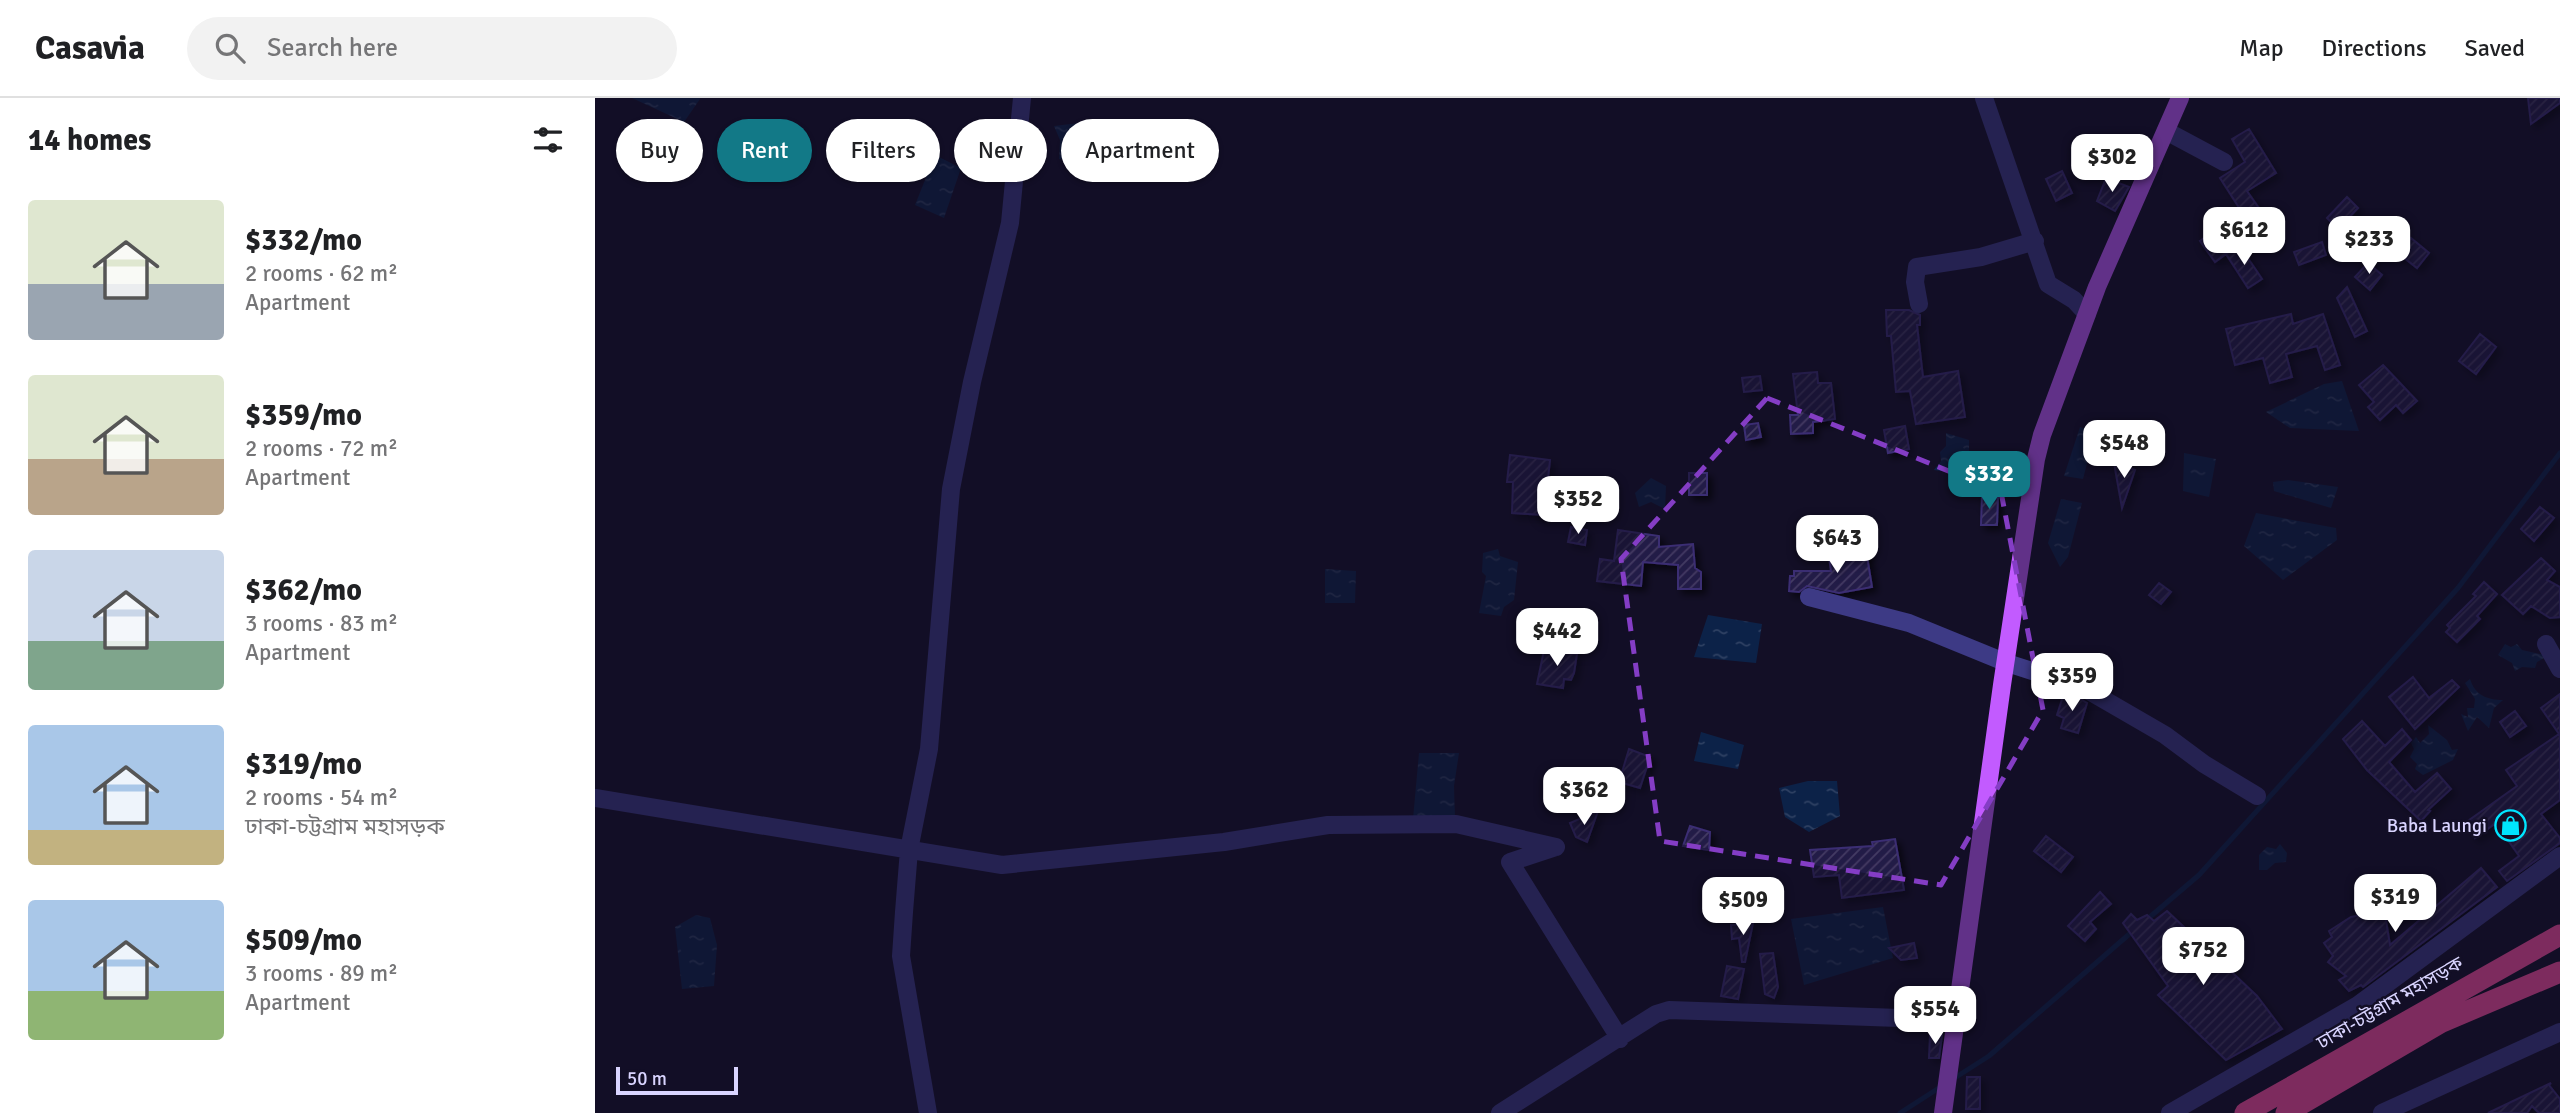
<!DOCTYPE html>
<meta charset="utf-8">
<style>
body{margin:0;font-family:Signika,"Noto Sans Bengali",sans-serif;background:#f2f2f2;color:#202124;height:100vh;display:flex;flex-direction:column;font-size:26px;white-space:nowrap}
*{box-sizing:border-box;margin:0}
p{font-size:23px;color:#757577}
.icon{flex:none;width:38px;height:38px;fill:none;stroke:currentColor;stroke-width:2;stroke-linecap:round;stroke-linejoin:round}
.map{position:relative;flex:1;overflow:hidden}
.panel{display:flex;flex-direction:column;background:#fff;width:595px}
.panel>*{flex:none}
.banner{position:absolute;left:21px;top:21px;width:665px;height:63px;display:flex;gap:14px}
.scale{position:absolute;left:21px;bottom:18px;width:122px;box-sizing:border-box;padding-left:7px;border:4px solid #d9d4ff;border-top:0;font-size:19px;line-height:24px;white-space:nowrap;color:#d9d4ff;-webkit-text-stroke:5px #130f26;paint-order:stroke}
.price{position:absolute;translate:-50% -60px;padding:0 16px;border-radius:14px;background:#fff;color:#222;font-size:23px;line-height:46px;filter:drop-shadow(0 2px 4px #0008)}
.price::after{content:'';position:absolute;left:50%;top:42px;width:21px;height:16px;margin-left:-10px;background:inherit;clip-path:polygon(0 0,100% 0,50% 100%)}
.price.selected{background:#127987;color:#fff}
ul{padding:0;list-style:none}
li{display:flex;align-items:center;gap:21px;height:175px;padding:0 28px}
li span{display:grid;place-items:center;flex:none;width:196px;height:140px;border-radius:7px;color:#555}
li>.icon{margin-inline-start:auto}
span .icon{width:84px;height:84px;fill:#fffc;stroke-width:1}
li b{font-size:30px}
h2{display:flex;justify-content:space-between;align-items:center;height:84px;padding:0 28px;font-size:30px}
.tag{padding:0 24px;border-radius:32px;background:#fff;box-shadow:0 2px 5px #0004;font-size:24px;line-height:63px}
.tag.selected{background:#127987;color:#fff}
header{display:flex;align-items:center;gap:42px;box-sizing:border-box;height:98px;padding:0 35px;background:#fff;border-bottom:2px solid #e0e0e0}
header strong{font-size:33px}
nav{display:flex;gap:38px;margin-inline-start:auto;font-size:24px}
.search{width:490px;height:63px;background:#f2f2f2;display:flex;align-items:center;gap:18px;box-sizing:border-box;padding:0 24px;border-radius:38px;color:#757577;font-size:26px}
main{display:flex;flex:1;min-height:0}
.map>svg:first-child{display:block}
.water{fill:url(#water-ripples)}
.lines{fill:none;stroke-linecap:round;stroke-linejoin:round}
.stream{stroke:#0c2248;stroke-width:5}
.building{fill:url(#building-hatch);stroke:#3b2d73;stroke-width:2;filter:url(#shadow)}
.minor{stroke:#3d3a85;stroke-width:18}
.major{stroke:#c25bff;stroke-width:18}
.highway{stroke:#ff4fa3;stroke-width:21}
.marked{fill:none;stroke:#843dc5;stroke-width:5;stroke-dasharray:14 9;stroke-linejoin:round}
.labels{text-anchor:middle;dominant-baseline:central;stroke-width:5;stroke-linejoin:round;paint-order:stroke}
.poi-label{font-size:19px;fill:#d9d4ff;stroke:#130f26;text-anchor:end}
.street-label{font-size:19px;fill:#d9d4ff;stroke:#130f26}
</style>
<header>
<strong>Casavia</strong>
<div class="search"><svg class="icon" aria-label="search" viewBox="0 0 24 24"><circle cx="10" cy="10" r="6"/><path d="M15 15l6 6"/></svg>Search here</div>
<nav><a>Map</a><a>Directions</a><a>Saved</a></nav>
</header>
<main>
<section class="panel">
<h2>14 homes<svg class="icon" aria-label="filters" viewBox="0 0 24 24"><path d="M4 7h16M4 17h16"/><circle cx="9" cy="7" r="2"/><circle cx="15" cy="17" r="2"/></svg></h2>
<ul>
<li><span style="background:linear-gradient(#dfe7d0 60%,#9aa5b1 0)"><svg class="icon" aria-label="home" viewBox="0 0 24 24"><path d="M3 11l9-7 9 7M6 9v11h12V9"/></svg></span><div><b>$332/mo</b><p>2 rooms · 62 m²</p><p>Apartment</p></div></li>
<li><span style="background:linear-gradient(#dfe7d0 60%,#b9a48a 0)"><svg class="icon" aria-label="home" viewBox="0 0 24 24"><path d="M3 11l9-7 9 7M6 9v11h12V9"/></svg></span><div><b>$359/mo</b><p>2 rooms · 72 m²</p><p>Apartment</p></div></li>
<li><span style="background:linear-gradient(#c9d6e8 65%,#7fa58c 0)"><svg class="icon" aria-label="home" viewBox="0 0 24 24"><path d="M3 11l9-7 9 7M6 9v11h12V9"/></svg></span><div><b>$362/mo</b><p>3 rooms · 83 m²</p><p>Apartment</p></div></li>
<li><span style="background:linear-gradient(#a9c7e8 75%,#c2b280 0)"><svg class="icon" aria-label="home" viewBox="0 0 24 24"><path d="M3 11l9-7 9 7M6 9v11h12V9"/></svg></span><div><b>$319/mo</b><p>2 rooms · 54 m²</p><p>ঢাকা-চট্টগ্রাম মহাসড়ক</p></div></li>
<li><span style="background:linear-gradient(#a9c7e8 65%,#8fb573 0)"><svg class="icon" aria-label="home" viewBox="0 0 24 24"><path d="M3 11l9-7 9 7M6 9v11h12V9"/></svg></span><div><b>$509/mo</b><p>3 rooms · 89 m²</p><p>Apartment</p></div></li>
</ul>
</section>
<div class="map">
<svg width="1965" height="1015" viewBox="0 0 1965 1015">
<defs>
<pattern id="water-ripples" width="26" height="14" patternUnits="userSpaceOnUse" patternTransform="scale(1.75)"><rect width="26" height="14" fill="#0c2248"/><path d="M2 4q2-2 4 0t4 0M15 11q2-2 4 0t4 0" fill="none" stroke="#2f4163"/></pattern>
<pattern id="building-hatch" width="6" height="6" patternUnits="userSpaceOnUse" patternTransform="scale(1.75)"><rect width="6" height="6" fill="#241b47"/><path d="M-1 1l2-2M0 6l6-6M5 7l2-2" fill="none" stroke="#433b63"/></pattern>
<filter id="shadow"><feDropShadow dx="4.5" dy="4.5" stdDeviation="3.5" flood-color="#0009"/></filter>
</defs>
<rect width="100%" height="100%" fill="#130f26"/>
<path class="water" d="M37,0h68v1l-16,23z
M484,25l3,7 7,3 -2,28 -28,-2 1,-19 -6,-14z
M340,57l26,13 -17,50 -29,-13z
M1747,283l17,50 -69,-3 -24,-16 58,-28z
M1485,329l15,5 -12,47 -19,-3z
M1351,335l23,7v18h-7l-1,10 -10,4 -17,-2 7,-9 -1,-9 6,-6z
M1589,355l32,6 -7,38 -26,-6z
M1056,380l15,8 -1,23 -14,-7 -12,5 -4,-14z
M970,381l23,4 -7,12 4,7 -5,7 -20,-5 -2,-5 4,-6 -9,-9z
M1693,382l50,7 -7,21 -57,-17 -1,-9z
M1466,401l21,4 -14,54 -8,10 -12,-24z
M1661,415l80,15 1,12 -54,40 -39,-34z
M903,451l2,7 18,6 -4,38 -10,7 -3,9 -22,-3 7,-37 -4,-4 1,-19z
M730,471l31,2 -1,32h-30z
M1113,517l54,9 -6,39 -62,-6z
M1910,546l6,3 6,-3 5,6 26,6 -11,6 -2,6 -13,-1 -7,4 -3,-8 -14,-8z
M1875,581c5,16 17,21 33,21l-9,8 -5,20 -12,-11 -9,14 -7,-17 7,3 -1,-9h7l1,-9 -10,-16z
M1833,627l19,15 5,10 6,-1 -5,11 -30,15 -8,-6 2,-5 -7,-7 4,-8 -3,-6 5,-6 4,6 9,-9z
M1106,634l43,13 -6,24 -44,-8z
M824,655h40l-5,33 1,32 -42,1z
M1213,683h29l3,35 -31,16 -24,-15 -6,-29z
M1685,746l7,9 -1,9 -11,1 -8,7h-8v-15l8,-8 9,2z
M1288,809l10,51 -89,27 -13,-66z
M101,817l14,3 7,27 -3,41 -32,3 -7,-62z"/>
<g class="lines">
<path class="stream" d="M1549,824l55,-47 259,-287 102,-135
M1358,981l36,-23 145,-126
M1305,1015l42,-27"/>
</g>
<path class="building" d="M1933,0h32v5l-29,21z
M1654,31l27,44 -29,18 14,20 -14,9 -27,-42 25,-16 -13,-23z
M1467,73l10,22 -16,8 -10,-22z
M1511,80l23,9 -14,24 -18,-10z
M1752,99l11,11 -20,21 -11,-11z
M1616,135l15,21 -11,8 -15,-21z
M1816,140l18,15 -12,15 -19,-15z
M1727,144l4,13 -27,10 -5,-13z
M1644,147l23,34 -14,9 -22,-34z
M1773,165l14,12 -12,15 -15,-13z
M1752,189l20,44 -12,6 -18,-39z
M1291,212h23l11,5v10h-3l6,52 35,-6 7,46 -49,7 -6,-33 -14,1 -5,-56h-4z
M1696,216l2,10 30,-10 17,51 -15,5 -8,-24 -31,8 6,23 -22,6 -7,-25 -28,7 -9,-36z
M1885,236l16,13 -20,27 -17,-13z
M1788,267l34,36 -14,12 -7,-8 -16,15 -12,-13 6,-5 -15,-17z
M1222,274l1,11h13l4,36 -22,3v11l-22,1 -1,-19h8l-5,-41z
M1165,278l2,14 -18,2 -2,-14z
M1163,325l3,14 -15,3 -2,-15z
M1310,328l4,23 -21,4 -4,-23z
M915,357l40,5 -6,55 -32,-2 1,-31h-6z
M1519,365l21,7 -13,38z
M1094,375h18v22h-18z
M1387,398h16l-1,29h-16z
M1945,409l14,11 -20,23 -13,-12z
M976,429l16,3 -2,15 -17,-3z
M1023,432l41,6v11l34,-3 2,24 6,4v17h-23v-24l-35,-3 -2,24 -44,-5 3,-22 14,2z
M1271,452l6,37 -33,6 -32,-7 -8,6 -10,-1 1,-15h4v-5h37l-2,-14z
M1946,460l14,13 -8,9 13,7v30l-10,1 -19,-12 -8,8 -21,-19z
M1889,484l13,12 -20,22 3,3 -23,23 -11,-10 4,-4 -3,-3 29,-29 -3,-2z
M1564,485l12,9 -10,12 -12,-9z
M949,552l33,4 -3,19 -3,7 -7,-1 -1,9 -26,-4z
M1818,579l16,21 23,-18 7,7 -44,42 -26,-32z
M1477,596l15,9 -9,30 -17,-5 3,-10 -7,-3 6,-19 7,3z
M1965,596v106l-19,14 19,24v5l-53,38 -8,-10 20,-15 -23,-33 -21,15 -10,-15 52,-37 -11,-16 53,-36 -18,-26z
M1920,613l11,15 -16,11 -10,-15z
M1767,623l23,25 17,-17 9,11 -22,22 26,30 22,-19 14,16 -23,21 2,1 -9,10 -54,-51 -24,-31z
M1034,651l21,8 -10,31 -21,-6z
M1003,713l-11,31 -11,-5 -6,-14z
M1095,728l20,6 -1,18 -26,-4z
M1451,738l27,21 -12,15 -27,-21z
M1300,741l9,51 -62,8 -3,-23 -25,2 -4,-27 63,-4 -1,-4z
M1886,770l16,19 -134,100 -2,-2 -12,6 -10,-11 7,-4 -18,-14 5,-6 -9,-13 8,-6 -3,-6 22,-14 10,-2 -1,-3 24,-4 6,37z
M1505,794l11,12 -21,18 6,7 -11,12 -17,-15z
M1572,813l90,85 25,33 -56,31 -68,-65 10,-9 -45,-63 8,-9 6,6 10,-5 7,6z
M1158,825l-8,39h-3l-3,-24 -7,1 -1,-14z
M1319,845l3,15 -16,2 -12,-12z
M1178,855l5,34 -4,11 -9,-4 -5,-40z
M1132,868l17,3 -6,30 -17,-3z
M1335,937h12l-3,23h-10z
M1372,979h13v32h-14z
M1956,985l-2,2 11,14v14h-21l-7,-7 -5,7h-39z"/>
<g class="lines">
<path class="minor" d="M1389,0l64,186 26,16 13,14
M1571,33l58,31
M1324,206l-4,-22 2,-15 64,-10 54,-16
M1214,499l100,26 98,40 28,9 23,1 107,62 39,29 53,32
M1951,546l14,25
M0,700l407,67 222,-23 104,-17 128,-1 100,23
M961,749l-46,15 110,177
M333,1015l-27,-157 3,-44 5,-62 20,-101 22,-260 21,-107 38,-159 12,-125
M905,1015l156,-99 13,-4 287,10
M1575,1015l188,-108 202,-149
M1787,1015l178,-81"/>
<path class="major" d="M1348,1015l59,-428 34,-226 6,-24 55,-148 83,-189"/>
<path class="highway" d="M1650,1015l315,-178
M1691,1015l156,-91 118,-50"/>
</g>
<path d="M0 0H1965V1015H0ZM1172,300l234,94 42,218 -102,175 -281,-44 -39,-282z" fill="#130f26" fill-opacity=".55" fill-rule="evenodd"/>
<path class="marked" d="M1172,300l234,94 42,218 -102,175 -281,-44 -39,-282z"/>
<defs>
<symbol id="shop-ring" viewBox="-11 -11 22 22"><circle r="9.5" fill="#130f26" stroke="#00e5ff" stroke-width="1.5"/><path d="M-5-2.5h2.3a2.7 3.5 0 0 1 5.4 0H5L5.5 6h-11ZM-1.5-2.5h3a1.5 2.3 0 0 0-3 0Z" fill="#00e5ff"/></symbol>
</defs>
<g fill-rule="evenodd">
<use href="#shop-ring" x="1898" y="710" width="35" height="35"/>
</g>
<g class="labels">
<g class="poi-label">
<text x="1892" y="728">Baba Laungi</text>
</g>
<g class="street-label">
<text transform="translate(1795 905) rotate(-30)">ঢাকা-চট্টগ্রাম মহাসড়ক</text>
</g>
</g>
</svg>
<div class="scale">50 m</div>
<b class="price" style="left:1517px;top:96px">$302</b>
<b class="price" style="left:1649px;top:169px">$612</b>
<b class="price" style="left:1774px;top:178px">$233</b>
<b class="price" style="left:1529px;top:382px">$548</b>
<b class="price selected" style="left:1394px;top:413px">$332</b>
<b class="price" style="left:983px;top:438px">$352</b>
<b class="price" style="left:1242px;top:477px">$643</b>
<b class="price" style="left:962px;top:570px">$442</b>
<b class="price" style="left:1477px;top:615px">$359</b>
<b class="price" style="left:989px;top:729px">$362</b>
<b class="price" style="left:1800px;top:836px">$319</b>
<b class="price" style="left:1148px;top:839px">$509</b>
<b class="price" style="left:1608px;top:889px">$752</b>
<b class="price" style="left:1340px;top:948px">$554</b>
<div class="banner">
<a class="tag">Buy</a>
<a class="tag selected">Rent</a>
<a class="tag">Filters</a>
<a class="tag">New</a>
<a class="tag">Apartment</a>
</div>
</div>
</main>
